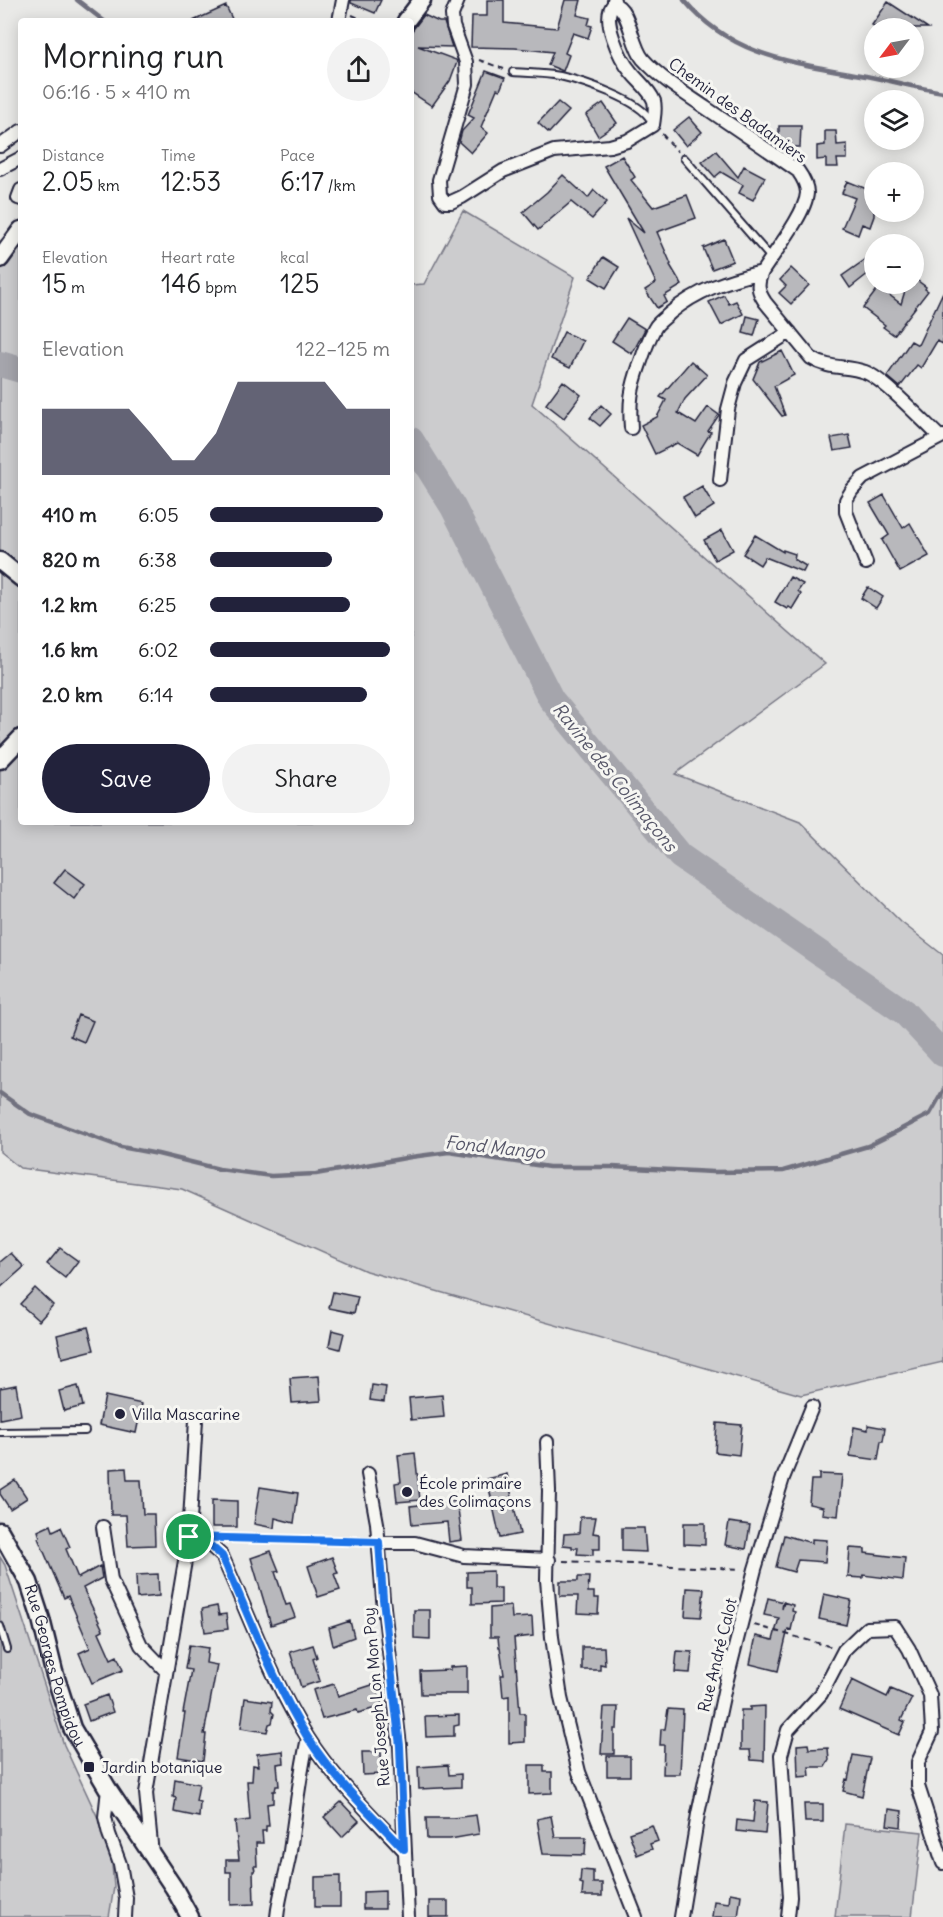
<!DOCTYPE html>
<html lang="en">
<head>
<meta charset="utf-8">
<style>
  body { margin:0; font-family:Delius,sans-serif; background:#f2f2f2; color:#202124; height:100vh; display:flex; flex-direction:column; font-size:22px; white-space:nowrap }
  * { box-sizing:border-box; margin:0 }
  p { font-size:20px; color:#757577 }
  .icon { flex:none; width:33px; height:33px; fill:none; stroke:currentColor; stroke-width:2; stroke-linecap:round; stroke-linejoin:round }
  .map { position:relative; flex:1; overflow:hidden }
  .side { position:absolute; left:18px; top:18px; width:396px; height:807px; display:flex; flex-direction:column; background:#fff; border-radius:6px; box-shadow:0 3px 15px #0003 }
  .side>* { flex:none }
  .needle { width:39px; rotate:238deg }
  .controls { position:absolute; left:864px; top:18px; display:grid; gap:12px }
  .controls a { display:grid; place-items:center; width:60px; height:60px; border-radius:50%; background:#fff; box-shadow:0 3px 15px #0003; font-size:30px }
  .pin { position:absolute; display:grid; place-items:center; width:51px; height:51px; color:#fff; margin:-26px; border:3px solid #fff; border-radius:50%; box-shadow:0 2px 6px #0007 }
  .round { display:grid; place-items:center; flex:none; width:63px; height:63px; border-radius:32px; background:#f2f2f2 }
  .summary { display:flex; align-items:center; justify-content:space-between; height:102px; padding:0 24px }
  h1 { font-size:33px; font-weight:600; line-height:45px }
  .metrics { display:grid; grid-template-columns:repeat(3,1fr); gap:9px; height:102px; padding:6px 24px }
  .metrics div { display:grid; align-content:center }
  .metrics b { font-size:26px; font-weight:600 }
  .metrics small { font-size:16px; font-weight:400 }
  .metrics p { font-size:16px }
  .chart { height:168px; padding:12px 24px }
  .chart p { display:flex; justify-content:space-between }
  .chart svg { width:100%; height:108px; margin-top:6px; fill:#22223b; opacity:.7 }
  .button { display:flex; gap:12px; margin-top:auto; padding:12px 24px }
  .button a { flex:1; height:69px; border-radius:36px; background:#22223b; color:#fff; font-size:24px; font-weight:600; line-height:69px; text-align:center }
  .button a+a { background:#f2f2f2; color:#202124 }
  ul { padding:0 24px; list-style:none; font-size:20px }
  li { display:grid; grid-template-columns:96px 72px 1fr; align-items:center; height:45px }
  li i { height:15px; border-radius:8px; background:#22223b }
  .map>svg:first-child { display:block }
</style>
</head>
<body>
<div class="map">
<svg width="943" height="1917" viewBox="0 0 943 1917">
  <rect width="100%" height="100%" fill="#e9e9e7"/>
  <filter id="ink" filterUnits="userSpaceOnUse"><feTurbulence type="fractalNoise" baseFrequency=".0167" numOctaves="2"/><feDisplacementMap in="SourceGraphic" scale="12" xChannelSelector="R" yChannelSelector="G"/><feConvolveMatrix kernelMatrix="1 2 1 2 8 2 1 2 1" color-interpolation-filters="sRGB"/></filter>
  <g filter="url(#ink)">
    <path fill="#ccccce" stroke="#777784" stroke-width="1.5" d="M463 211 575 277 532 404 825 664 675 774 800 822 901 922 943 955V1362L801 1395 366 1271 182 1189 20 1168 0 1152V241L21 224V822H411V285L424 284Z
      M0 1557 5 1565 64 1745 110 1844 114 1887 109 1917H0Z
      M845 1824 922 1832 912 1917H835Z"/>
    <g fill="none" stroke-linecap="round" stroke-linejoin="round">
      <path stroke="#71717f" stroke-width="4.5" d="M77 0 104 21
        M684 0C732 58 797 63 866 76 892 81 917 88 943 92
        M0 1093 30 1114 121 1147 158 1154 219 1169 271 1176 316 1174 411 1157 449 1152 549 1167H612L713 1172 783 1171 868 1146 884 1138 930 1114 943 1091"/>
      <path stroke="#a5a5ac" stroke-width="26" d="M0 364 21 370
        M411 440 453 507 551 699 680 856 904 1012 943 1054"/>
    </g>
    <path fill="#b8b8bc" stroke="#22223b" stroke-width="1.5" d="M351 0H381L375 13 351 3Z
      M487 0H504V23L557 28 565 0H581L577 15 590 18 588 25 592 26 588 38 573 33 565 53 569 55 563 71 548 65 553 52 515 48 471 47 472 16H487Z
      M888 2 928 28H879L872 25Z
      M226 6 233 21H193Z
      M424 15 439 22H444L452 47 418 46 456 60 457 62 450 81 432 106 411 92V32Z
      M486 71 505 78 500 90 497 89 481 127 488 133 471 153 459 142 462 131 474 118 468 115Z
      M558 102 569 111 549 133 538 123Z
      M603 103 617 123 598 136 586 115Z
      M689 117 702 132 686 146 673 130Z
      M779 126H801L800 147H779Z
      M825 131H836L837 145 847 144V159H837L838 167H826V159L817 160V146L825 145Z
      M716 151 738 177 744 166 765 177 753 200 739 193 743 185 721 172 715 177 702 162Z
      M622 156 635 177 631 180 653 207 687 195 696 218 657 232 671 264 670 265 682 285 664 296 667 302 657 308 645 290 656 283 626 218 644 233 604 166Z
      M563 175 588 198 594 190 607 202 592 219 571 202 538 230 523 212 547 192Z
      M847 181 874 192V216L870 227 862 224 858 235 842 228 855 198 842 193Z
      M724 239 733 261 712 269 703 248Z
      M603 257 619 267 606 288 590 278Z
      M869 257 874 265V269L850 288 842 276Z
      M791 268 809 285 791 304 779 293 786 286 780 280Z
      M914 278 926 287 925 289 928 291 894 335 883 327 885 325 863 308 879 287 901 304 907 284H914Z
      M943 292V344L937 341 921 368 917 365 900 387 887 376 911 341 918 345Z
      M724 295 729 304 736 301 743 314 721 325 709 302Z
      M747 316 759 319 754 336 743 333Z
      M627 318 645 329 632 354 612 341Z
      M564 332 583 341 570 368 551 359Z
      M782 351 794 375 774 386 785 415 782 416 753 379 760 362Z
      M691 361 707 375 685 399 678 413 696 424 708 407 719 415 708 431 711 432 697 455 677 443 655 454 641 425 657 417 666 400 660 397Z
      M563 381 581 395 564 418 546 404Z
      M601 405 611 414 600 426 590 418Z
      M849 435 852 448 834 451 831 438Z
      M702 486 714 506 695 518 683 497Z
      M884 495 903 528 910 523 929 556 900 572 882 540 889 535 870 503Z
      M722 530 733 550 715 560 704 540Z
      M755 535 783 552V550L795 554 794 559 806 566 803 572 765 557 760 565 743 554Z
      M790 577 803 584 798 591 801 594 792 609 789 607 787 609 775 602Z
      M868 587 883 597 876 608 861 598Z
      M65 869 85 884 74 899 54 883Z
      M78 1015 93 1021 84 1042 70 1036Z
      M60 1248 78 1261 65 1278 47 1264Z
      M11 1253 24 1267 0 1288V1262Z
      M35 1288 53 1305 39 1321 20 1304Z
      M333 1292 358 1297 354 1313 329 1308Z
      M88 1327 94 1350 62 1358 57 1335Z
      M332 1330 344 1333 340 1349 329 1346Z
      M319 1376 321 1401 292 1403 290 1378Z
      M16 1385 21 1415 0 1419V1388Z
      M372 1385 386 1387 384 1402 370 1400Z
      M78 1386 83 1406 64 1411 59 1391Z
      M442 1395 444 1417 411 1420 409 1398Z
      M105 1396 142 1404 136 1433 99 1425Z
      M717 1423 742 1425 739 1455 715 1452Z
      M868 1425 885 1428 883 1441H881L878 1460 850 1456 854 1427 868 1430Z
      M415 1453 420 1500 397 1502 395 1483 401 1482 398 1455Z
      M126 1468 127 1480H141L143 1514H154L155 1545 128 1546 126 1515H111L110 1469Z
      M507 1474 520 1534 500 1538 487 1479Z
      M819 1474 842 1475 838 1516 822 1514 823 1507 809 1504 811 1480H819Z
      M15 1480 27 1498 10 1509 0 1494V1490Z
      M260 1487 298 1493 294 1523 275 1518 274 1528 254 1524Z
      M212 1500 237 1501V1527H212Z
      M457 1501 462 1540 449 1542 447 1522 412 1525 410 1506Z
      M580 1517H596L593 1533 600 1534V1549H593V1555L577 1554 578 1548H572V1546L563 1545 564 1534 579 1533Z
      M729 1522 750 1525 746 1549 725 1545Z
      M684 1523H705V1545L684 1544Z
      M51 1525 53 1531 61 1527 70 1547 66 1549 78 1578 100 1566 102 1578 83 1588 103 1630 99 1632 111 1659 117 1656 123 1670 92 1683 79 1653 90 1648 68 1596 64 1598 38 1538 40 1537 38 1531Z
      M622 1528H644L646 1552 622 1551Z
      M784 1535 812 1543V1539L827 1540 825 1562 798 1560 794 1572 776 1567Z
      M850 1548 865 1549V1553L905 1558 903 1580 863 1575V1578L848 1577Z
      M271 1551 279 1571 275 1572 286 1605 290 1604 295 1617 271 1625 251 1558Z
      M332 1557 338 1573 334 1574 340 1590 318 1597 308 1566Z
      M493 1571V1588H501V1603L472 1604V1587H467V1572Z
      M158 1574 159 1596 137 1598 136 1575Z
      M578 1577H589L588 1592H594V1598H599L598 1614 577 1613 578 1596H560V1581H578Z
      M687 1588 704 1589 701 1617 685 1616Z
      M824 1594 851 1600 846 1625 819 1619Z
      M768 1598 784 1602 782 1609 783 1602 793 1605 792 1611 795 1612 791 1630 788 1629 778 1671 750 1664 756 1636 773 1640 779 1618 764 1615Z
      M217 1606 219 1615 226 1614 228 1629 205 1632 202 1609Z
      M511 1606 512 1618 532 1617 533 1636 514 1638 520 1713H525V1742L509 1743V1696L503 1697 501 1675H504L500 1647H499L498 1637H490V1608Z
      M414 1610H430V1639L414 1638Z
      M350 1621 354 1637 333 1645 329 1628Z
      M189 1645 208 1648 206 1663 217 1665 204 1734H206L203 1761 178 1757 185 1713H183L191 1670 185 1669Z
      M313 1645 317 1657 313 1659 320 1681 301 1687 290 1652Z
      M582 1647H604L605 1665 600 1664V1670H582Z
      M677 1651 692 1652 690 1673 675 1672Z
      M467 1666V1694H421L420 1671 450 1670V1667Z
      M852 1680 887 1697 891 1689 912 1698 901 1720 905 1722 899 1735 839 1709Z
      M334 1684 338 1696 375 1684 383 1706 358 1713 357 1710 322 1719 313 1690Z
      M107 1695 113 1712 89 1721 83 1704Z
      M245 1698 272 1702 271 1711 274 1714 272 1723 269 1724 267 1732 241 1728Z
      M765 1706 764 1761 751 1760 750 1750H741V1710H750V1707Z
      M604 1707H618L617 1729H614V1754H601Z
      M668 1709 683 1710 680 1774H663L664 1745H660L661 1729H665Z
      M459 1715V1725L454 1726V1736L426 1737 425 1716Z
      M808 1744 809 1749 828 1748 829 1760 825 1767H809L810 1776 798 1777 797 1745Z
      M283 1751 284 1763 277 1764 279 1786H276L275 1791H273V1803L267 1804 269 1826H266V1831H262L263 1843H256L257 1866H254L255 1871H253L254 1904 231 1905V1872H226V1860H239L235 1822 250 1820 247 1781H252L253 1765 258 1766 257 1754Z
      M362 1752H381L382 1774 363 1775Z
      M853 1755 870 1758 862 1796 843 1791 846 1779 848 1780Z
      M607 1756H630V1776H607Z
      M448 1765 449 1775 461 1774V1787L419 1789 418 1767Z
      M529 1765H544V1772H552V1793L529 1794Z
      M175 1779 199 1784 196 1801 200 1802 199 1817 174 1812 176 1798 173 1797Z
      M755 1801 768 1802 765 1834 736 1831 737 1820 753 1822Z
      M341 1802 359 1821 342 1837 324 1817Z
      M804 1804H823V1822H805Z
      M889 1809 902 1811 901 1827 887 1825Z
      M476 1815 479 1834 450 1839H427L426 1818H453Z
      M551 1816 555 1837H586L585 1855 543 1854 537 1819Z
      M652 1825 658 1841 650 1844 652 1849 637 1855 629 1833Z
      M581 1870 593 1871V1883H602V1896H582L583 1884 580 1883Z
      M340 1876V1907H315V1877Z
      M385 1891V1909H363V1892Z
      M730 1893 741 1895 738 1917H712L714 1901 729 1903Z
      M429 1901H448V1917H429Z"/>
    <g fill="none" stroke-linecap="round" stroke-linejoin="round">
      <defs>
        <path id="lane" d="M513 72C528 73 545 73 560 76 582 81 641 100 651 121
          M684 158 771 258
          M0 1432 85 1431
          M0 1626 7 1649"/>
        <path id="street" d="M458 0 452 15 453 26 466 62 467 84 439 180 440 195 445 202H451L462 197 503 171 554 151 610 146 627 141 653 125C654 117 656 109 654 101 650 90 638 81 631 72 620 59 600 17 614 4V0
          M614 4C630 9 631 45 643 59 661 79 684 93 706 108 737 129 768 150 798 171 803 178 807 185 807 193 806 213 774 253 762 272 757 284 757 290 765 302L811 358C830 370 846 365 865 372 884 379 922 420 939 436
          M339 21 343 0
          M0 146 21 131
          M0 169 21 158
          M21 190 18 198 21 199
          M631 428C629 402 631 389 640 364 644 352 649 337 656 326 660 321 666 317 670 313 697 290 728 280 762 272
          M720 480 728 409 735 383 746 360 790 332
          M866 563 846 512V500L852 490 863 478 943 436
          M547 1442 549 1491 547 1580 552 1637 561 1698 579 1772 636 1917
          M368 1474 377 1523 383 1599 400 1746 408 1917
          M103 1527 111 1580 141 1645 166 1671
          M189 1537 211 1546 222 1556C250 1617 272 1681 308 1738 334 1779 370 1813 403 1849
          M379 1543H415L464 1556 549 1560
          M108 1789 105 1817 109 1834 120 1864 126 1898 125 1917
          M152 1854 146 1793 189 1537 196 1420
          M277 1917C279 1897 285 1878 289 1858 295 1817 299 1778 308 1738
          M681 1917 698 1814 725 1687 755 1569 783 1478 812 1407
          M788 1917 790 1897 781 1755 788 1730 821 1694 844 1650 867 1628 895 1627 909 1649 930 1695 932 1732 918 1762V1786L943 1863"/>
        <g id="secondary">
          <path d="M406 21 422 0"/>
          <path d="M0 259 21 230"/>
          <path d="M0 561 21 578"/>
          <path d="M0 760 21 738"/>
          <path id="s1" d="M0 1531 29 1582 41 1619 54 1672 72 1728 108 1789 174 1888 190 1917"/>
        </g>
      </defs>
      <use href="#lane" stroke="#22223b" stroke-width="10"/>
      <use href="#street" stroke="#22223b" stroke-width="16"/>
      <use href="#secondary" stroke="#22223b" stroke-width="21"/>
      <path stroke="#22223b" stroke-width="2" stroke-dasharray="6 4.5" stroke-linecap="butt" d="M352 15 366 21
        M479 60 504 69
        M662 134 678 152
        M223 1538 364 1542
        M563 1561 740 1569
        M754 1625 832 1647"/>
      <use href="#lane" stroke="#f6f6f2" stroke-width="6"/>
      <use href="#street" stroke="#f6f6f2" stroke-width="12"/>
      <use href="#secondary" stroke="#f6f6f2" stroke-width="16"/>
    </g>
  </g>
  <g fill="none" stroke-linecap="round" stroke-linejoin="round" filter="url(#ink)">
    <defs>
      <path id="route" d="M189 1537 379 1542 383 1599 400 1746 404 1849C370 1813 334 1779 308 1738 272 1680 250 1617 222 1556L211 1546Z"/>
    </defs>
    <use href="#route" stroke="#fff" stroke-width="12"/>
    <use href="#route" stroke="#1a73e8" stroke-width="8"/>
  </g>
  <g fill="#22223b" stroke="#f6f6f2" stroke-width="2">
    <circle cx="120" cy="1414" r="6"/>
    <circle cx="407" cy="1492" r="6"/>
    <rect x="83" y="1761" width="12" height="12" rx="3"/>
  </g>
  <g text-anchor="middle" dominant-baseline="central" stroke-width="6" stroke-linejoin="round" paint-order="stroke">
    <g font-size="16" fill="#22223b" stroke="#f6f6f2">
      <text transform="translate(738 110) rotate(36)">Chemin des Badamiers</text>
      <text transform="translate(717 1655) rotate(-76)">Rue André Calot</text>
      <text stroke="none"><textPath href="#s1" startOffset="146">Rue Georges Pompidou</textPath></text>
      <text transform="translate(376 1697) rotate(-95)">Rue Joseph Lon Mon Poy</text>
    </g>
    <g font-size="16" fill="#22223b" stroke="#f6f6f2" text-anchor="start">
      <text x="132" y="1414">Villa Mascarine</text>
      <text x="419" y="1483">École primaire<tspan x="419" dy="18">des Colimaçons</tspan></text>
      <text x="101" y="1767">Jardin botanique</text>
    </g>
    <g font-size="18" font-style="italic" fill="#565668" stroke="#f6f6f2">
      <text transform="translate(615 777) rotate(51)">Ravine des Colimaçons</text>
      <text transform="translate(495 1147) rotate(6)">Fond Mango</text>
    </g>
  </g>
</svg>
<div class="controls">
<a><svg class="needle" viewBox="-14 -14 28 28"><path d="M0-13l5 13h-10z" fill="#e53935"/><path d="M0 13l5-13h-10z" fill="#757577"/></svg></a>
<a><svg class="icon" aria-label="layers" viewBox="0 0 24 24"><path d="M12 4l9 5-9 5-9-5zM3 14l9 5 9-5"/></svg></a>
<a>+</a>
<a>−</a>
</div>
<div class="pin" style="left:189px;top:1537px;background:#1e9e55"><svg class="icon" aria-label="arrive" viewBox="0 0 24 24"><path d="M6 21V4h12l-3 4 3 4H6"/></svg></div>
<section class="side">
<div class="summary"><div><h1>Morning run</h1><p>06:16 · 5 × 410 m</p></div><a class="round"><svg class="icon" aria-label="share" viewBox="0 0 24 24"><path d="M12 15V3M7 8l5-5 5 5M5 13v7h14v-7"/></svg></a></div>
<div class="metrics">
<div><p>Distance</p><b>2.05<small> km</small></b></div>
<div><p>Time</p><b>12:53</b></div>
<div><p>Pace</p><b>6:17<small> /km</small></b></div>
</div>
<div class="metrics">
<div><p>Elevation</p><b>15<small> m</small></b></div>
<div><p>Heart rate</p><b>146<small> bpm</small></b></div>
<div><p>kcal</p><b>125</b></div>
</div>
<div class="chart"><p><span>Elevation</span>122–125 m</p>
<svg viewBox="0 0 160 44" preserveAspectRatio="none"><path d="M0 44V17L10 17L20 17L30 17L40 17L50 27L60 38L70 38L80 27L90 6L100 6L110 6L120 6L130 6L140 17L150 17L160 17V44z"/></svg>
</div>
<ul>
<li><b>410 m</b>6:05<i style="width:96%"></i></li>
<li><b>820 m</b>6:38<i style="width:68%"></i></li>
<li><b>1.2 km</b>6:25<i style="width:78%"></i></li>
<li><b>1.6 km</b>6:02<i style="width:100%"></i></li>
<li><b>2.0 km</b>6:14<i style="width:87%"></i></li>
</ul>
<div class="button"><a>Save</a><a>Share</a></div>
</section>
</div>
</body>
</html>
